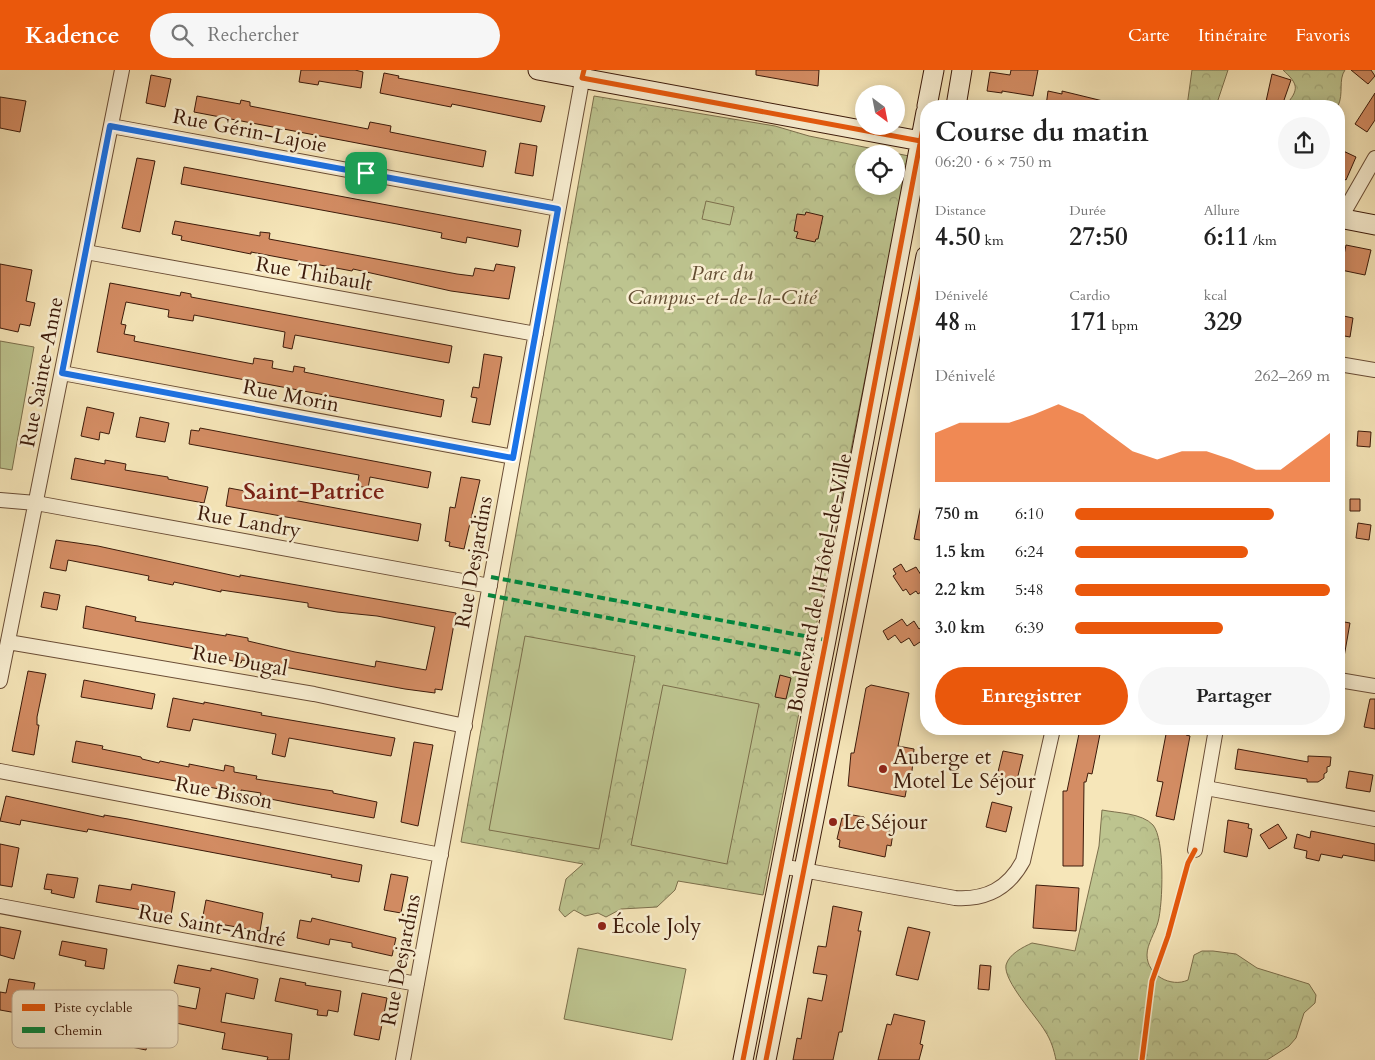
<!DOCTYPE html>
<html lang="fr">
<head>
<meta charset="utf-8">
<style>
  body { margin:0; font-family:Cardo,serif; background:#f6f6f6; color:#222; height:100vh; display:flex; flex-direction:column; font-size:19px; white-space:nowrap }
  * { box-sizing:border-box; margin:0 }
  p { font-size:16px; color:#767676 }
  .icon { flex:none; width:28px; height:28px; fill:none; stroke:currentColor; stroke-width:2; stroke-linecap:round; stroke-linejoin:round }
  .map { position:relative; flex:1; overflow:hidden }
  .details { position:absolute; left:920px; top:30px; width:425px; height:635px; display:flex; flex-direction:column; background:#fff; border-radius:20px; box-shadow:0 2px 12px #0003 }
  .details>* { flex:none }
  .needle { width:32px; rotate:148deg }
  .controls { position:absolute; left:855px; top:15px; display:grid; gap:10px }
  .controls a { display:grid; place-items:center; width:50px; height:50px; border-radius:50%; background:#fff; box-shadow:0 2px 12px #0003; font-size:25px }
  .pin { position:absolute; display:grid; place-items:center; width:42px; height:42px; color:#fff; margin:-21px; border-radius:10px; box-shadow:0 2px 8px #0006 }
  .round { display:grid; place-items:center; flex:none; width:52px; height:52px; border-radius:26px; background:#f6f6f6 }
  .head { display:flex; align-items:center; justify-content:space-between; height:85px; padding:0 15px }
  h1 { font-size:28px; font-weight:700; line-height:38px }
  .metrics { display:grid; grid-template-columns:repeat(3,1fr); gap:8px; height:85px; padding:5px 15px }
  .metrics div { display:grid; align-content:center }
  .metrics b { font-size:25px; font-weight:700 }
  .metrics small { font-size:14px; font-weight:400 }
  .metrics p { font-size:14px }
  .chart { height:140px; padding:10px 15px }
  .chart p { display:flex; justify-content:space-between }
  .chart svg { width:100%; height:90px; margin-top:5px; fill:#ea580c; opacity:.7 }
  .cta { display:flex; gap:10px; margin-top:auto; padding:10px 15px }
  .cta a { flex:1; height:58px; border-radius:30px; background:#ea580c; color:#fff; font-size:20px; font-weight:700; line-height:58px; text-align:center }
  .cta a+a { background:#f6f6f6; color:#222 }
  ul { padding:0 15px; list-style:none; font-size:16px }
  li { display:grid; grid-template-columns:80px 60px 1fr; align-items:center; height:38px }
  li i { height:12px; border-radius:6px; background:#ea580c }
  header { display:flex; align-items:center; gap:30px; box-sizing:border-box; height:70px; padding:0 25px; background:#ea580c; color:#fff }
  header strong { font-size:24px }
  nav { display:flex; gap:28px; margin-inline-start:auto; font-size:18px }
  .search { width:350px; height:45px; background:#f6f6f6; display:flex; align-items:center; gap:12px; box-sizing:border-box; padding:0 18px; border-radius:28px; color:#767676; font-size:19px }
  .map>svg:first-child { display:block }
</style>
</head>
<body>
<header>
<strong>Kadence</strong>
<div class="search"><svg class="icon" aria-label="search" viewBox="0 0 24 24"><circle cx="10" cy="10" r="6"/><path d="M15 15l6 6"/></svg>Rechercher</div>
<nav><a>Carte</a><a>Itinéraire</a><a>Favoris</a></nav>
</header>
<div class="map">
<svg width="1375" height="990" viewBox="0 0 1375 990">
  <defs>
    <pattern id="forest-crowns" width="20" height="18" patternUnits="userSpaceOnUse" patternTransform="scale(1.25)"><rect width="20" height="18" fill="#bdc48f"/><path d="M2 6a3 3 0 1 1 6 0M12 15a3 3 0 1 1 6 0" fill="none" stroke="#a3a87a"/></pattern>
  </defs>
  <rect width="100%" height="100%" fill="#f6e6b9"/>
  <filter id="stains"><feTurbulence type="fractalNoise" baseFrequency=".004" numOctaves="4"/><feColorMatrix values="0 0 0 0 .2 0 0 0 0 .09 0 0 0 0 .02 0 0 0 .5 -.17"/></filter>
  <radialGradient id="worn" r=".72"><stop offset=".6" stop-color="#630" stop-opacity="0"/><stop offset="1" stop-color="#630" stop-opacity=".3"/></radialGradient>
  <path fill="url(#forest-crowns)" stroke="#7c6f4c" fill-rule="evenodd" d="M1192 0H1228L1216 36H1187Z
    M1283 0H1345C1338 10 1344 23 1338 36H1285C1300 19 1298 14 1283 0Z
    M594 26 775 56 809 66 909 86 763 825 678 811 675 820 657 837 621 839 606 847 598 843 585 846 574 840 565 847 559 840 566 809 583 794 461 772ZM864 84H896V116H864Z
    M1102 740C1117 743 1142 743 1153 755 1165 769 1163 834 1158 852 1155 863 1147 874 1147 885 1147 905 1171 918 1188 910L1194 885 1202 881H1213L1236 884 1257 898 1309 914 1316 925 1315 933 1304 943 1296 968 1289 976 1267 990H1056C1054 980 1051 970 1045 961 1037 947 1003 911 1006 895 1009 884 1023 877 1032 873L1075 881 1099 776Z"/>
  <path fill="#bdc48f" stroke="#7c6f4c" d="M706 131 734 137 730 155 702 149Z
    M0 271 34 277 12 400 0 398Z
    M525 566 635 586 599 779 489 760Z
    M663 615 759 634 727 794 631 775Z
    M578 878 686 899 672 970 564 949Z"/>
  <path fill="#d48d64" stroke="#3c1a0a" d="M301 0H355L363 2 361 18 319 11 318 15 299 12Z
    M756 0H819L818 16 756 5Z
    M1011 0H1038L1033 26 1002 21V23L987 21 990 2 1010 5Z
    M1351 0H1371L1375 6 1368 14Z
    M384 3 399 6 398 8 545 36 541 52 452 34 451 37 380 23Z
    M1272 4 1291 10 1283 33 1280 32 1278 36H1265Z
    M151 5 171 9 165 37 146 33Z
    M1048 21 1062 24V21L1103 31V36H1046Z
    M1375 23V50L1367 62 1355 54Z
    M197 26 240 34 241 30 250 32V36L368 59 370 52 391 56 390 62 486 81 483 97 194 42Z
    M0 27 26 31 20 62 0 58Z
    M520 73 537 76 533 106 515 103Z
    M1339 79 1356 87 1346 110 1339 106Z
    M137 88 155 91 140 162 122 158Z
    M184 97 521 160 518 177 467 167 466 173 441 168 442 163 397 154 181 114Z
    M806 142 823 146 818 169H816L815 172 796 168 798 162 794 161 797 144 805 145Z
    M175 151 260 166V162L270 163 269 169 457 204 473 206 475 198 494 201 496 194 515 197 509 229 451 221 353 199 352 201 251 182V184L181 170 182 166 172 164Z
    M1346 175 1371 180 1365 205 1341 200Z
    M0 194 32 200 26 231 35 233 30 256 20 254 18 262 0 258Z
    M110 213 180 226 181 222 191 224V227L452 276 449 293 295 265 292 279 283 277 285 262 194 245 193 251 168 247 169 240 126 232 121 254 126 255 124 264 135 266 134 271 253 294 254 288 273 291 272 298 293 302 294 296 305 298 304 302 444 330 441 347 97 282Z
    M1339 245 1353 248 1350 267 1339 265Z
    M484 284 502 287 490 355 472 352 477 328 471 327 473 317 479 318Z
    M87 337 114 343 109 364 100 362 99 370 81 366Z
    M140 347 169 353 165 372 136 367Z
    M200 358 431 402 428 418 370 407 368 418 357 416 359 405 189 374 191 360 199 361Z
    M1358 361 1371 362 1370 377 1357 376Z
    M75 388 105 394V390L126 394 125 400 168 407V409L208 417 204 433 71 409Z
    M461 407 480 410 464 479 449 476 450 472 445 471 450 437 455 438Z
    M229 418 421 454 418 471 226 436Z
    M1350 429H1360V441H1350Z
    M922 430H926V471L914 469Z
    M1358 453 1371 455 1369 470 1356 468Z
    M56 470 98 476 240 507V505L456 543 442 620 435 619V623L405 619 279 596 242 590 241 593 229 590V587L195 579 83 558 86 536 136 547 135 551 226 566V564L248 568V571L295 582 375 597 376 591 426 600 435 557 377 546 337 542 308 537V533L221 520V522L174 512 173 515 148 510 149 506 68 490 66 501 50 498Z
    M901 494 906 502 916 497 921 505 926 502V519L918 524 916 521 910 525 906 519 903 521 893 506 896 504 893 499Z
    M44 522 60 525 57 540 41 537Z
    M902 549 907 556 914 551 919 559 926 554V568L914 576 909 568 901 573 895 565 888 570 883 561Z
    M1339 551 1350 553 1344 587 1339 586Z
    M28 601 46 604 37 647V655H39L34 685 12 681Z
    M780 605 791 608 786 629 775 627Z
    M84 610 155 624 152 639 81 627Z
    M871 615 909 623 898 676 914 679 911 712 908 711 905 727 848 716 851 683H854L866 618Z
    M173 628 204 634V632L262 643 261 645 395 668 391 686 289 668 285 687 272 684 276 664 193 649 190 661 167 657Z
    M1370 629H1375V659L1364 657Z
    M1080 659H1098L1097 663 1100 664 1092 704 1088 703 1086 712H1084L1083 796H1063V721H1067Z
    M1167 659H1188L1186 665 1190 666 1174 750 1156 746 1163 712 1157 711Z
    M76 671 103 676 102 679 141 687 142 689 159 693 160 691 189 697V694L224 701 225 695 234 697V702L257 706 256 709 333 721V723L377 732 374 748 296 734 260 727 261 723 241 720V723L72 692Z
    M414 672 433 675 418 756 401 752Z
    M1238 679 1308 692V686L1331 687 1330 696 1327 697V702L1324 704V708L1318 712H1307V709L1235 699Z
    M1003 681 1023 685 1017 710 997 706Z
    M1349 701 1373 705 1370 722 1346 718Z
    M6 726 104 747V745L128 749 362 795 359 812 331 807 332 805 88 759 87 762 21 750 20 755 0 751Z
    M992 732 1012 737 1006 762 986 757Z
    M847 744 864 747 863 754 889 759V762L893 763 891 776 887 775 885 787 839 777 840 770 837 769 842 748 846 749Z
    M1228 750 1249 754 1248 758 1252 759 1247 787 1224 782Z
    M1278 754 1287 768 1269 779 1260 765Z
    M1311 761 1375 774V791L1343 785 1342 788 1321 784 1319 791 1306 788 1307 781 1294 778 1297 764 1310 768Z
    M0 774 19 778 12 817 0 815Z
    M47 804 78 808 74 828 51 823 52 820 44 819Z
    M391 804 408 807 401 843 384 840Z
    M132 814 175 822 171 845 96 832 99 815 131 820Z
    M1036 815 1079 818 1076 861 1033 858Z
    M206 830 263 843 260 861 202 851Z
    M833 836 862 842 858 861H861L842 962H839L833 990H793L797 968 801 969 808 928 822 931 827 905 813 903 818 876 826 877Z
    M312 848 396 868 392 886 352 877V873L330 869 329 875 297 868 300 850 311 852Z
    M0 857 21 861 14 889 0 885Z
    M908 857 930 862 918 910 896 905Z
    M62 871 107 879 104 899 85 896 86 891 59 885Z
    M178 895 211 901V898L258 909 254 929 226 923 221 952 292 964 289 990H267L268 987 222 979 225 963 166 951 170 934 196 939 200 918 174 913Z
    M980 895 991 896 989 920 978 919Z
    M280 908 306 913 305 915 341 921 338 942 328 940 327 946 317 945 318 940 275 931Z
    M9 909 35 913 28 945 0 940V922L6 923Z
    M362 923 387 928 379 970 354 965Z
    M78 924 154 940 146 980 107 972 110 954 74 948Z
    M894 944 925 951 920 974 923 975 919 990H878L887 954 891 955Z"/>
  <g fill="none" stroke-linecap="round" stroke-linejoin="round">
    <defs>
      <path id="street" d="M111 56 558 139
        M1340 149 1375 88
        M86 182 536 264
        M1339 294 1375 300
        M62 303 513 387
        M0 430 36 433 490 516
        M8 572 314 624 465 656
        M1339 610 1375 616
        M0 611 122 0
        M0 701 441 785
        M1206 718 1375 749
        M1195 780 1216 659
        M781 796 955 828C986 830 1008 819 1023 791L1053 659
        M0 836 417 914
        M403 990 584 0"/>
      <path id="secondary" d="M538 0 926 72
        M927 36 934 0
        M956 36 962 0
        M1339 148 1375 155
        M743 990 826 570 926 42
        M766 990 926 186"/>
    </defs>
    <use href="#street" stroke="#6a4d36" stroke-width="16"/>
    <use href="#secondary" stroke="#3c1a0a" stroke-width="21"/>
    <use href="#street" stroke="#f9efd2" stroke-width="14"/>
    <use href="#secondary" stroke="#f9efd2" stroke-width="19"/>
    <path stroke="#00873e" stroke-width="4" stroke-dasharray="8 4" stroke-linecap="butt" d="M491 507 826 570
      M488 525 814 587"/>
    <defs>
      <path id="cycleway" d="M584 0 582 8 926 72
        M743 990 826 570 926 42
        M766 990 926 186
        M1142 990 1152 911 1168 866 1188 793 1195 780"/>
    </defs>
    <use href="#cycleway" stroke="#f9efd2" stroke-width="8"/>
    <use href="#cycleway" stroke="#e8590c" stroke-width="5"/>
  </g>
  <g fill="none" stroke-linecap="round" stroke-linejoin="round">
    <defs>
      <path id="route" d="M110 56 558 139 513 388 62 303Z"/>
    </defs>
    <use href="#route" stroke="#fff" stroke-width="10"/>
    <use href="#route" stroke="#1a73e8" stroke-width="6"/>
  </g>
  <g fill="#8f2418" stroke="#f9efd2" stroke-width="2">
    <circle cx="883" cy="699" r="5"/>
    <circle cx="833" cy="752" r="5"/>
    <circle cx="602" cy="856" r="5"/>
  </g>
  <g text-anchor="middle" dominant-baseline="central" stroke-width="5" stroke-linejoin="round" paint-order="stroke">
    <g font-size="21" fill="#3c1a0a" stroke="#f9efd2">
      <text transform="translate(250 61) rotate(11)">Rue Gérin-Lajoie</text>
      <text transform="translate(314 204) rotate(10)">Rue Thibault</text>
      <text transform="translate(42 302) rotate(-79)">Rue Sainte-Anne</text>
      <text transform="translate(291 326) rotate(11)">Rue Morin</text>
      <text transform="translate(249 452) rotate(10)">Rue Landry</text>
      <text transform="translate(474 492) rotate(-80)">Rue Desjardins</text>
      <text transform="translate(820 513) rotate(-79)">Boulevard de l'Hôtel-de-Ville</text>
      <text transform="translate(240 591) rotate(10)">Rue Dugal</text>
      <text transform="translate(224 723) rotate(11)">Rue Bisson</text>
      <text transform="translate(212 856) rotate(11)">Rue Saint-André</text>
      <text transform="translate(401 890) rotate(-79)">Rue Desjardins</text>
    </g>
    <g font-size="21" font-style="italic" fill="#634d32" stroke="#f9efd2">
      <text x="722" y="203">Parc du<tspan x="722" dy="24">Campus-et-de-la-Cité</tspan></text>
    </g>
    <g font-size="21" fill="#3c1a0a" stroke="#f9efd2" text-anchor="start">
      <text x="893" y="687">Auberge et<tspan x="893" dy="24">Motel Le Séjour</tspan></text>
      <text x="843" y="752">Le Séjour</text>
      <text x="612" y="856">École Joly</text>
    </g>
    <g font-size="24" font-weight="bold" fill="#7a1f14" stroke="#f9efd2">
      <text x="314" y="421">Saint-Patrice</text>
    </g>
  </g>
  <rect x="12" y="920" width="166" height="58" rx="8" fill="#f9efd2" stroke="#c0af96" stroke-width="1"/>
  <rect x="22" y="934" width="23" height="7" fill="#e8590c"/>
  <rect x="22" y="957" width="23" height="6" fill="#00873e"/>
  <g font-size="14" fill="#3c1a0a">
    <text x="54" y="942">Piste cyclable</text>
    <text x="54" y="965">Chemin</text>
  </g>
  <rect width="100%" height="100%" filter="url(#stains)"/>
  <rect width="100%" height="100%" fill="url(#worn)"/>
</svg>
<div class="controls">
<a><svg class="needle" viewBox="-14 -14 28 28"><path d="M0-13l5 13h-10z" fill="#e53935"/><path d="M0 13l5-13h-10z" fill="#767676"/></svg></a>
<a><svg class="icon" aria-label="locate" viewBox="0 0 24 24"><circle cx="12" cy="12" r="6"/><path d="M12 2v4M12 18v4M2 12h4M18 12h4"/></svg></a>
</div>
<div class="pin" style="left:366px;top:103px;background:#1e9e55"><svg class="icon" aria-label="arrive" viewBox="0 0 24 24"><path d="M6 21V4h12l-3 4 3 4H6"/></svg></div>
<section class="details">
<div class="head"><div><h1>Course du matin</h1><p>06:20 · 6 × 750 m</p></div><a class="round"><svg class="icon" aria-label="share" viewBox="0 0 24 24"><path d="M12 15V3M7 8l5-5 5 5M5 13v7h14v-7"/></svg></a></div>
<div class="metrics">
<div><p>Distance</p><b>4.50<small> km</small></b></div>
<div><p>Durée</p><b>27:50</b></div>
<div><p>Allure</p><b>6:11<small> /km</small></b></div>
</div>
<div class="metrics">
<div><p>Dénivelé</p><b>48<small> m</small></b></div>
<div><p>Cardio</p><b>171<small> bpm</small></b></div>
<div><p>kcal</p><b>329</b></div>
</div>
<div class="chart"><p><span>Dénivelé</span>262–269 m</p>
<svg viewBox="0 0 160 44" preserveAspectRatio="none"><path d="M0 44V20L10 15L20 15L30 15L40 11L50 6L60 11L70 20L80 29L90 33L100 29L110 29L120 33L130 38L140 38L150 29L160 20V44z"/></svg>
</div>
<ul>
<li><b>750 m</b>6:10<i style="width:78%"></i></li>
<li><b>1.5 km</b>6:24<i style="width:68%"></i></li>
<li><b>2.2 km</b>5:48<i style="width:100%"></i></li>
<li><b>3.0 km</b>6:39<i style="width:58%"></i></li>
</ul>
<div class="cta"><a>Enregistrer</a><a>Partager</a></div>
</section>
</div>
</body>
</html>
